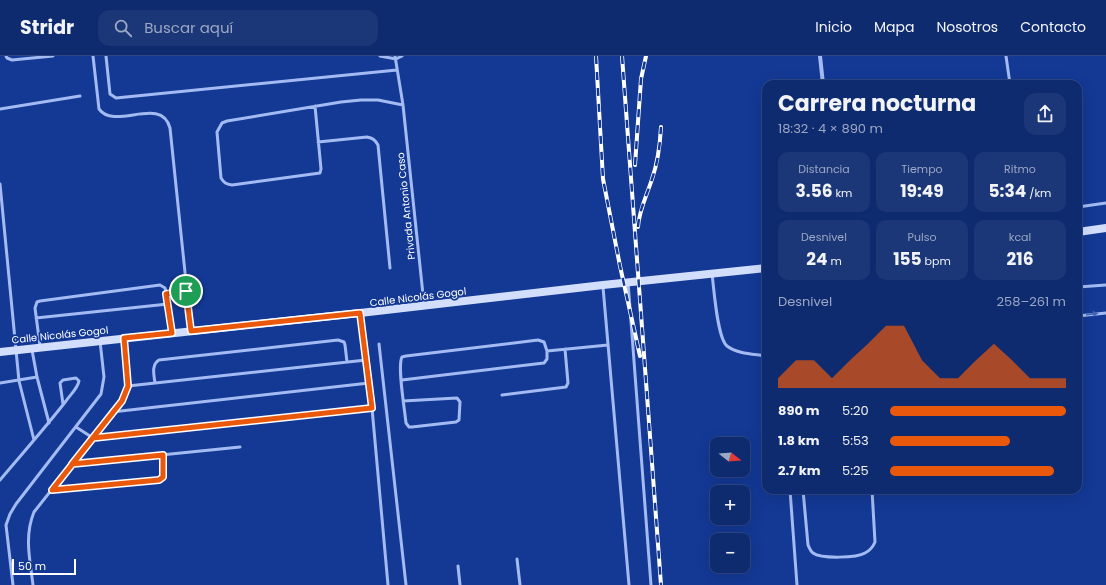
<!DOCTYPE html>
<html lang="es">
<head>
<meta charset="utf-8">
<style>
  body { margin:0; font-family:Poppins,sans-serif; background:#1c3778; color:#f1f3f6; height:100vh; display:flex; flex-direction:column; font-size:15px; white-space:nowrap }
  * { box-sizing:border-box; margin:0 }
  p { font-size:13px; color:#9ba7c3 }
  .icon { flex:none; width:22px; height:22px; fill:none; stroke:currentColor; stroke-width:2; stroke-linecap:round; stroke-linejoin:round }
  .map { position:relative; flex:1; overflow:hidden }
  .panel { position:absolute; left:762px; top:24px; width:320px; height:414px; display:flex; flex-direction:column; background:#0e2b70; border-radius:12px; box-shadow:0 4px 16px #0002,0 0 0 1px #2e4783 }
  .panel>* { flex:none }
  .needle { width:26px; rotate:107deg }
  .controls { position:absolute; left:710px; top:381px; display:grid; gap:8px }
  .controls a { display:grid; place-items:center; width:40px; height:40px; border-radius:8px; background:#0e2b70; box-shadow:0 4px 16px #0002,0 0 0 1px #2e4783; font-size:20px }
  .scale { position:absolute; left:12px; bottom:10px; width:64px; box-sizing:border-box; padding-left:4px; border:2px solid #fff; border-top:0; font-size:11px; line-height:14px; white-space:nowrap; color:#fff; -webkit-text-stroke:3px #133995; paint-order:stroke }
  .pin { position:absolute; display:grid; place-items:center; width:34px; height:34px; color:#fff; margin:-17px; border:2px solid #fff; border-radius:50%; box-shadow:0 1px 4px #0007 }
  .round { display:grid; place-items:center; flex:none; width:42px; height:42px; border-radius:12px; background:#1c3778 }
  .head { display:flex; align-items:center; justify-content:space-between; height:68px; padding:0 16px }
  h1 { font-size:22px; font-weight:700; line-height:30px }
  .figures { display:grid; grid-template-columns:repeat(3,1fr); gap:6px; height:68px; padding:4px 16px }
  .figures div { display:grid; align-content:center; border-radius:10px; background:#1c3778; text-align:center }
  .figures b { font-size:17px; font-weight:700 }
  .figures small { font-size:11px; font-weight:400 }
  .figures p { font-size:11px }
  .chart { height:112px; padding:8px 16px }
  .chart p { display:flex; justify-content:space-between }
  .chart svg { width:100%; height:72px; margin-top:4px; fill:#ea580c; opacity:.7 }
  ul { padding:0 16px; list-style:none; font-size:13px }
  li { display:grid; grid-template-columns:64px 48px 1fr; align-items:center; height:30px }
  li i { height:10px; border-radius:5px; background:#ea580c }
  header { display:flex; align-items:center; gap:24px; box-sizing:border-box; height:56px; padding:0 20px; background:#0e2b70; border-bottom:1px solid #2e4783 }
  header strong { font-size:19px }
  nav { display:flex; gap:22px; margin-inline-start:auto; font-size:14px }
  .search { width:280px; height:36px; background:#1c3778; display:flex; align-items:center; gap:10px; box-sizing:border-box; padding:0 14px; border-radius:12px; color:#9ba7c3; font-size:15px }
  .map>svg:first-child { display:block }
</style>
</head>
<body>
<header>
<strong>Stridr</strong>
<div class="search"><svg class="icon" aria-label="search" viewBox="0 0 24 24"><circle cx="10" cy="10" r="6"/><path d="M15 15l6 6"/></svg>Buscar aquí</div>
<nav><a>Inicio</a><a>Mapa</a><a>Nosotros</a><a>Contacto</a></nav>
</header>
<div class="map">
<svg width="1106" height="529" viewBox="0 0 1106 529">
  <rect width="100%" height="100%" fill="#133995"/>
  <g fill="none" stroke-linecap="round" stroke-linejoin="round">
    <path stroke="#a3bbf2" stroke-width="3" d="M6 0 7 2 12 4 53 0
      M93 0 99 53C115 75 161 39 170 72L191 274
      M106 0 110 38 116 42 397 14
      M380 0 396 3 402 0
      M395 0 403 49 424 248
      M1006 0 1010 28
      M315 50 321 113 320 117 232 129C226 128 224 127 221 122L217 76 222 67 227 65 341 46 361 44H378L403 49
      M0 53 80 40
      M318 86 367 81C373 82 375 84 378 89L390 212
      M0 128 19 325 34 384
      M1078 151 1106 147
      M712 218C714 232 717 282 727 290 737 298 754 298 766 300
      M628 226 651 529
      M603 231 629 529
      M1078 231 1106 229
      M168 248 172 276
      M360 257 372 352 388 529
      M1078 260 1106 257
      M36 262 168 248 167 238
      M379 288 406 529
      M40 290 35 252 37 246 40 245 160 229 165 232 167 238 186 235
      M32 294 37 321 49 367
      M402 324 544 307 547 303V295
      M0 327 37 321
      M155 327C154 319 151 309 159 304L338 284 344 286 345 289 347 306
      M128 330 366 304
      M502 339 566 331 568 327 565 293
      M403 345 457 342 460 346 459 364 456 366 412 371H409L406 367C405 355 397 310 402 301L406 300 538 284 544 286 547 295 608 289
      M112 356 369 327
      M76 371 93 382 372 352
      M72 408 240 391
      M0 424C22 398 45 372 66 345 70 339 78 332 79 325L76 322 63 324 60 327 63 348
      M52 434 159 425C167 420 163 407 163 399
      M790 434 797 529
      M803 434 808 489C810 493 810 495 813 497 821 503 857 502 865 497 871 494 873 491 875 486L872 434
      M517 503 520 529
      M458 510 460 529
      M13 529 6 469 10 458 16 448 101 338 104 321 100 285
      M33 529C30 504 24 480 34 456L122 345 128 330 125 284"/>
    <path stroke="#a3bbf2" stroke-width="4" d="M820 0 823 28"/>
    <path stroke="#d2defc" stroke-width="8" d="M1078 176 1106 172
      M0 296 360 257 603 229 766 212"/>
    <defs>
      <path id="rail" d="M596 0 603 123 620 210 640 300
        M622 0 661 529
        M635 109 641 23 646 0
        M638 171C639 154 647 139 652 123 658 106 660 89 661 71"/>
    </defs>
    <use href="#rail" stroke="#fff" stroke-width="4"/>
    <use href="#rail" stroke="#133995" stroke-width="2.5" stroke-dasharray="8" stroke-linecap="butt"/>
  </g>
  <defs><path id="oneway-solid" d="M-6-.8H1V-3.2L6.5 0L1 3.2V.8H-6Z"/></defs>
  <use fill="#4566b6" href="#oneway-solid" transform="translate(1092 258) rotate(-7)"/>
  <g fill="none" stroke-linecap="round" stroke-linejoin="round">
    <defs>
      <path id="route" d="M186 235 166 238 172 277 124 282 128 330 122 345 72 408 163 399V421L159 424 52 434 93 382 372 352 360 257 191 275 186 235"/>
    </defs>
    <use href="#route" stroke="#fff" stroke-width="8"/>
    <use href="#route" stroke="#ea580c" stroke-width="5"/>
  </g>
  <g text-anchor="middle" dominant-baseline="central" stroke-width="3.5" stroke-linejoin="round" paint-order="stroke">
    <g font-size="10" fill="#fff" stroke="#133995">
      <text transform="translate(406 150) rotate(-96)">Privada Antonio Caso</text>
      <text transform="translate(418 241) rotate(-7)">Calle Nicolás Gogol</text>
      <text transform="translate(60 279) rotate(-6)">Calle Nicolás Gogol</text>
    </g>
  </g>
</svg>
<div class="controls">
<a><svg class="needle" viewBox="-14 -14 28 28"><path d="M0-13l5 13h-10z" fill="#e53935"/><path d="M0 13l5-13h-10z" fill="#9ba7c3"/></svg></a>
<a>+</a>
<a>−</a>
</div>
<div class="scale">50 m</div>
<div class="pin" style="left:186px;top:235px;background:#1e9e55"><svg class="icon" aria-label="arrive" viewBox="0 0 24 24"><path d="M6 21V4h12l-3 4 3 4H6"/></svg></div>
<section class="panel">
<div class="head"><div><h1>Carrera nocturna</h1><p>18:32 · 4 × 890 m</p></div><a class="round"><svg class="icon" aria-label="share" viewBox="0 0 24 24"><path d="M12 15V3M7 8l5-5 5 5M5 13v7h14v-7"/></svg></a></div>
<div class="figures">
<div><p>Distancia</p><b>3.56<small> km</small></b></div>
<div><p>Tiempo</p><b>19:49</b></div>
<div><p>Ritmo</p><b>5:34<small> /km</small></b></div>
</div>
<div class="figures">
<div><p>Desnivel</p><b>24<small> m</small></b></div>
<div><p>Pulso</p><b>155<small> bpm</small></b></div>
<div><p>kcal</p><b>216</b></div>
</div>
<div class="chart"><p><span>Desnivel</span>258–261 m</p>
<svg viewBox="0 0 160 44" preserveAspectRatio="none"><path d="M0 44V38L10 27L20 27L30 38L40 27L50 17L60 6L70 6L80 27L90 38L100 38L110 27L120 17L130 27L140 38L150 38L160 38V44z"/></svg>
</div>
<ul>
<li><b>890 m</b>5:20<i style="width:100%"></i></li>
<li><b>1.8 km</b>5:53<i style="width:68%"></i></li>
<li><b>2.7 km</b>5:25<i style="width:93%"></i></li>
</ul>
</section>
</div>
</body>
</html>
